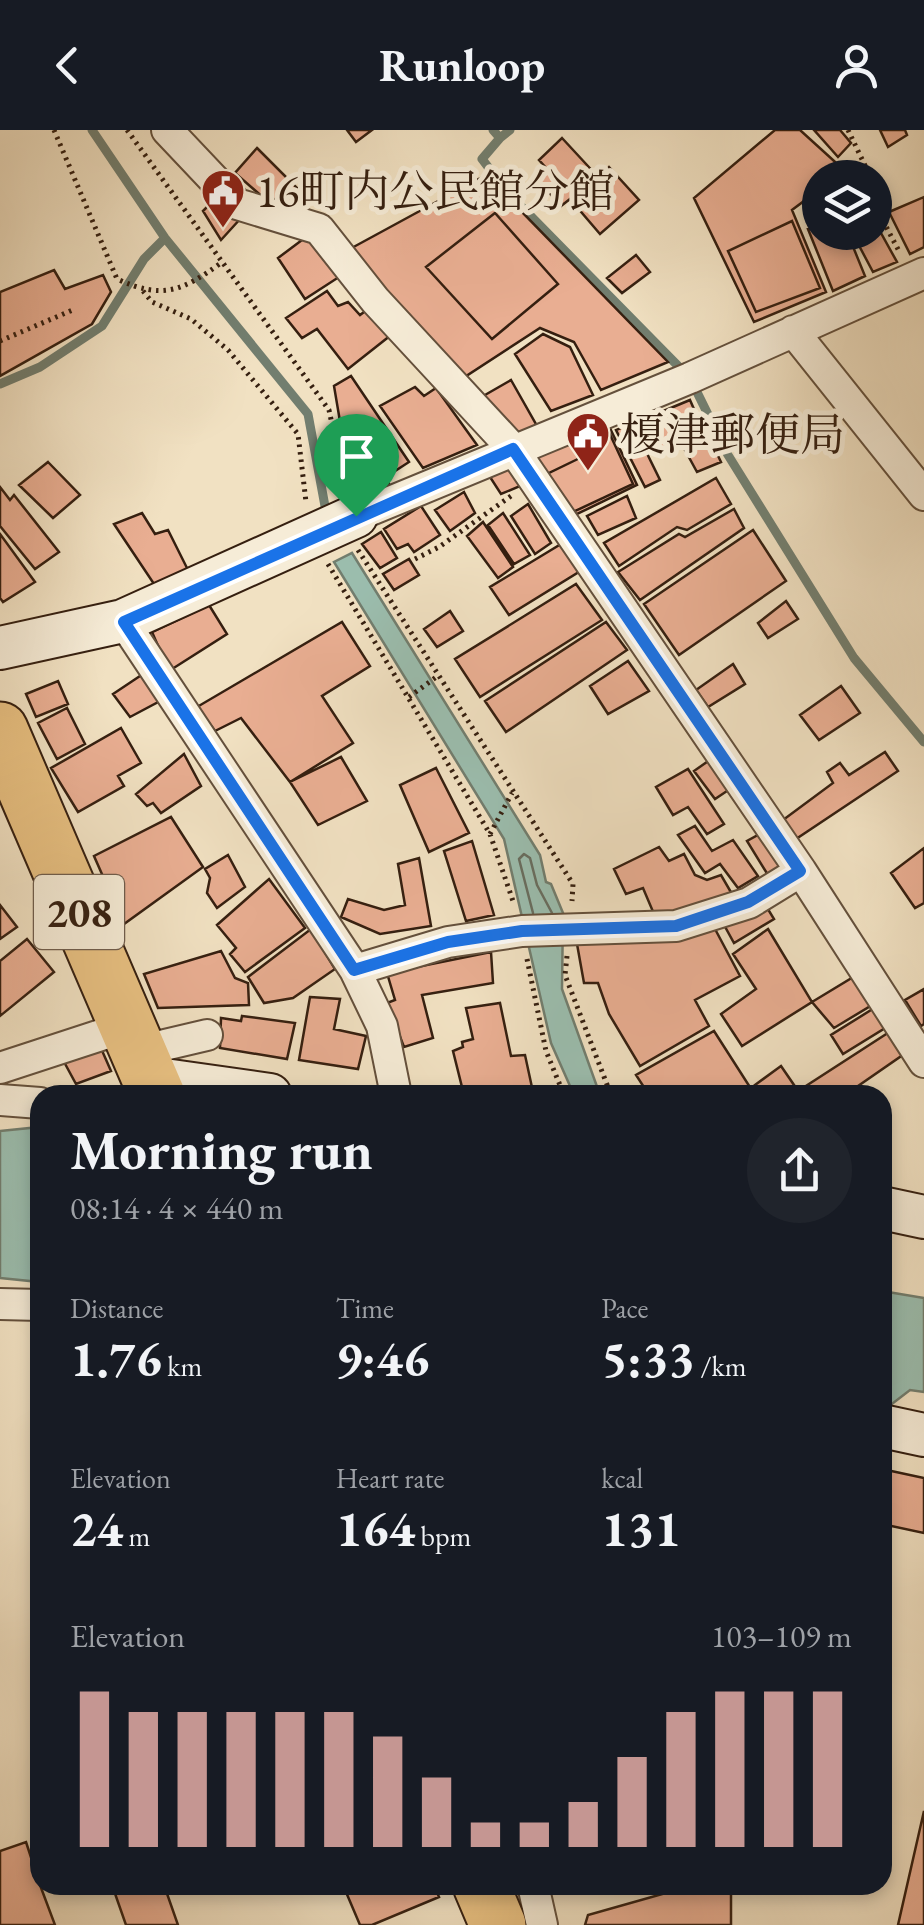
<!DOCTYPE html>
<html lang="en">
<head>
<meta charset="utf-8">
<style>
  body { margin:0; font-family:"EB Garamond","Noto Serif JP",serif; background:#20242c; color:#f1f3f6; height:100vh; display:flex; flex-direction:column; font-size:38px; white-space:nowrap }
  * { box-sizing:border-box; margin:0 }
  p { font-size:32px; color:#9ea1a6 }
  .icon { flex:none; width:55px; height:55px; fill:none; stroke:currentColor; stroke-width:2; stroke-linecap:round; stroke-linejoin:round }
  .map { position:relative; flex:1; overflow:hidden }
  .sheet { position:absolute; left:30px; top:955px; width:862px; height:810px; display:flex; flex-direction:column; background:#171b24; border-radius:30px; box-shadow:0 5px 15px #0003 }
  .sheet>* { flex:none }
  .tools { position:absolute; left:802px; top:30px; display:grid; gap:20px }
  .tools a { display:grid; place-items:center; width:90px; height:90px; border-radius:50%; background:#171b24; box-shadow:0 5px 15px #0003; font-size:50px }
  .pin { position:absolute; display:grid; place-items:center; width:85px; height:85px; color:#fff; margin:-102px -42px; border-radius:50% 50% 50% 0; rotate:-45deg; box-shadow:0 0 10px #0007 }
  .pin .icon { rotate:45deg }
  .round { display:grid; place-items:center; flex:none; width:105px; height:105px; border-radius:52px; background:#20242c }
  .summary { display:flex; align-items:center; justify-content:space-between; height:170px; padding:0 40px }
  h1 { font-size:55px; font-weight:700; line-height:75px }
  .metrics { display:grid; grid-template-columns:repeat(3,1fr); gap:15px; height:170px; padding:10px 40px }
  .metrics div { display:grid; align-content:center }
  .metrics b { font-size:50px; font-weight:700 }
  .metrics small { font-size:28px; font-weight:400 }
  .metrics p { font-size:28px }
  .chart { height:280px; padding:20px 40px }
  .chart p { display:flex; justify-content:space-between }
  .chart svg { width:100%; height:180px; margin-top:10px; stroke:#c59692; stroke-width:6 }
  header { display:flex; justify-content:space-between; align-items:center; height:130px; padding:0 40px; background:#171b24; font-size:45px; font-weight:700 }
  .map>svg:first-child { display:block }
</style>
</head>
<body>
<header><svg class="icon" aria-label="back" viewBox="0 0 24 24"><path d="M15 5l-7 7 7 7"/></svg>Runloop<svg class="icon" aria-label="person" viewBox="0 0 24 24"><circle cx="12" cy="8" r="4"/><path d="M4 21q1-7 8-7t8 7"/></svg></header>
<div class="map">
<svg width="924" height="1795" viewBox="0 0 924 1795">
  <rect width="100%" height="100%" fill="#f1e1c2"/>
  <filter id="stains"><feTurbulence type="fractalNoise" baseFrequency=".002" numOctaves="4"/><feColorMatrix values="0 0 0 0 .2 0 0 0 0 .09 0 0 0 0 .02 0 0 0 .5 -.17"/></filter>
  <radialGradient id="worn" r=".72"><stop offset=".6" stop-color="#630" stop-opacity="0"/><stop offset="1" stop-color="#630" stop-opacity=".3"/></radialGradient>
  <path fill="#9bbeaf" stroke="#727e6f" stroke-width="2.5" d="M352 423 540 725 546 752 551 754 563 783 562 859 600 965H574L551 913 504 709 334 432Z
    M40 997V1152L0 1148V1001Z
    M882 1161 924 1168V1262L910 1260 888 1277 882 1276Z"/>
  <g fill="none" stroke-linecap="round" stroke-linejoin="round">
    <path stroke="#686e60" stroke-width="2.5" d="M533 783 519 729 524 724 530 728 537 755 552 783"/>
    <path stroke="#727e6f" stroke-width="9" d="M92 0 165 108 308 284 327 387
      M493 0 500 8 510 0
      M500 8 482 29 508 63 684 242
      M0 254 40 237 102 196 144 129 165 108
      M693 254 728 325 854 528 924 612"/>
  </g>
  <path fill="#e9ae92" stroke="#351f10" stroke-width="2.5" d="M347 0H372L356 12Z
    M775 0H800L844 40 835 48H820V59L792 80 826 162 754 192 694 68Z
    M814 0H840L851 13 838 27Z
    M880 0H905L907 5 888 17Z
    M562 8 599 48 609 37 639 70 600 104 570 69 561 76 537 49 547 39 539 30Z
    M257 18 301 62 281 83 235 43Z
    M486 45 668 232 601 260 574 212 540 198 460 250 348 120Z
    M924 67V117L910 124 889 82Z
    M215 69 241 88 221 110 203 81Z
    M495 83 558 154 492 209 426 137Z
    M792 91 820 158 756 182 728 121Z
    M876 94 897 132 873 142 855 108 864 102H875Z
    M820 96V102H847L865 146 833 161 808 99Z
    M310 104 339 147 305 169 278 128Z
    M636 125 650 142 622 163 607 148Z
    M54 140 65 159 103 145 111 162 92 194 0 246V162Z
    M327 161 338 176 348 172 360 185 368 179 391 205 348 239 317 199 302 208 286 188Z
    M543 204 570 217 593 265 551 281 515 224Z
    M351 246 409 332 395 341 374 310 345 321 334 256Z
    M511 250 537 296 511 307 478 269Z
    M415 257 424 266 436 258 477 315 423 338 380 276Z
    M690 270 703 300 653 323 637 292Z
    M632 293 660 350 645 357 616 300Z
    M608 294 637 355 575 385 535 328Z
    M607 298 633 354 573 382 547 344 584 326 578 312Z
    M709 307 721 332 697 342 685 320Z
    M373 316 389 354 361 370 345 340Z
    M48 332 80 365 53 388 19 355Z
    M514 335 525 354 501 364 490 347Z
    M716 348 731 374 687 400 677 397 619 436 604 413Z
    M0 357 10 370 14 365 59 422 35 439 0 396Z
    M464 362 475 383 450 401 435 380Z
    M627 366 636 388 598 405 587 386Z
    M528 374 551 413 535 424 511 386Z
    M421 376 440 405 414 422 408 414 397 419 384 399Z
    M734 379 744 398 640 470 618 442 679 404 685 407Z
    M142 383 155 404 168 400 191 446 158 460 114 394Z
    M503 383 530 425 514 434 488 395Z
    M483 392 513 437 498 448 467 406Z
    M753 400 786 451 679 525 644 474Z
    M381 402 397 428 380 438 362 414Z
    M0 404 35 452 3 472 0 468Z
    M566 411 582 440 509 485 490 457Z
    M409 429 419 445 394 460 383 444Z
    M576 454 602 490 480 567 455 529Z
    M786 471 798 489 768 508 758 493Z
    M209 475 227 504 169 541 152 502Z
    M450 481 463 501 437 517 424 499Z
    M342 492 370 536 322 566 353 613 290 652 241 588 215 601 197 577Z
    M606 492 627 520 506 602 485 571Z
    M628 531 649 561 608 584 590 556Z
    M733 534 745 554 708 577 696 560Z
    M143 544 160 571 130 587 113 564Z
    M58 551 68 574 36 587 26 564Z
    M841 556 860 583 819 610 800 585Z
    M67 578 85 614 57 629 38 593Z
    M121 598 141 633 118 646 124 656 78 682 51 638Z
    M885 622 898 641 796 709 783 690 833 653 827 642 840 633 849 645Z
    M184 624 201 656 161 683 153 673 147 676 136 664Z
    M341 627 367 671 318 695 290 652Z
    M714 627 733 657 715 669 694 641Z
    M436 638 469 703 429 722 400 655Z
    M688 639 724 694 707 704 688 677 673 685 656 657Z
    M171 687 203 737 124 794 94 726Z
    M695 696 712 721 733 710 758 746 738 758 720 734 705 743 678 705Z
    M765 701 784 734 768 745 747 711Z
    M472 711 494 785 466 791 444 721Z
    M659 717 669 731 684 724 695 745 707 750 721 745 732 764 691 781 654 784 643 758 626 764 614 739Z
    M924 718V773L915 778 891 743Z
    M228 725 245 757 217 778 207 763 210 748 205 739Z
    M419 728 431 796 380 804 341 787 348 769 384 780 405 775 398 734Z
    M269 749 305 798 245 842 230 824 236 818 217 795Z
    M763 771 774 789 734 813 723 793Z
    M0 775 17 797 0 809Z
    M311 799 335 839 293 868 264 873 248 847Z
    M715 799 740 846 695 870 709 896 640 936 609 884 598 853H584L577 814 674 811Z
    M768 799 812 872 742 916 721 884 756 859 733 824Z
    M27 809 54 842 0 886V831Z
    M221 821 235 848 248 853 249 875 158 878 144 844Z
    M491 822 493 853 422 865 433 908 404 917 387 873 395 870 387 843Z
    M855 846 872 875 834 898 812 872Z
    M924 859V894L921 896 905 870Z
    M310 867 340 869 334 899 366 906 358 939 299 930Z
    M500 873 511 926 525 925 533 962 494 965 463 961 453 921 463 917 462 912 473 909 466 878Z
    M879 875 890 895 843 924 831 905Z
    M242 886 295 893 287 929 220 918 221 888 241 891Z
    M894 899 907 922 845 965H792Z
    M714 901 755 965H649L636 945Z
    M100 916 111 941 76 954 63 930Z
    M781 936 794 955 778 965H763L755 955Z
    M882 1339 924 1348V1403L882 1394Z
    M924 1681V1795H898Z
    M26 1712 40 1755 55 1795H0V1721Z
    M112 1755H164L178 1795H126Z
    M343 1755H434L439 1767 372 1795H360Z
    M694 1755H731V1795H585L588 1785Z"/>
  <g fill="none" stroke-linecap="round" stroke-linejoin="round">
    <defs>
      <path id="street" d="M167 0 237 74 319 99 375 170 513 319 801 741 924 932
        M793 201 924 365
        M356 386 690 248 924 143
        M123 491 355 840 382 896 396 965
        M355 840 448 812 522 801 676 796 749 773 801 741
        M139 921 207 905
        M0 938 104 904 127 893
        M0 970 40 973
        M0 1174 40 1175
        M533 1755 542 1795"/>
      <path id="secondary" d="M0 518 123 491 356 386
        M150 948 270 965
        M882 1078 924 1087
        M882 1296 924 1305"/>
      <path id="highway" d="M0 600 157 965
        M481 1755 498 1795"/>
    </defs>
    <use href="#street" stroke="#64503c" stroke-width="34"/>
    <use href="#secondary" stroke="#351f10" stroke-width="46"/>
    <use href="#highway" stroke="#351f10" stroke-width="59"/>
    <path stroke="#351f10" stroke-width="5" stroke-dasharray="2.5 5" stroke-linecap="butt" d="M54 0 117 149C163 170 182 161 221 133
      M127 0 329 280 345 355
      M848 0 871 48
      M875 55 881 67V87L900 123
      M143 161 152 172 191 189 228 220 298 304 306 372
      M0 211 75 179
      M358 420 573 754 572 771
      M415 429 439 417 511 366
      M328 434 490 704 514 774
      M409 567 439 545
      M490 704 512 663
      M567 826 565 845 611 965
      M527 829 546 921 564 965"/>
    <use href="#street" stroke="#f6ecd7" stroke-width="30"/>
    <use href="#secondary" stroke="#f6ecd7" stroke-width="42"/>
    <use href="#highway" stroke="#e8c081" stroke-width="55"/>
  </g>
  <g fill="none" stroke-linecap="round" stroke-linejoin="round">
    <defs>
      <path id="route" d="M513 319 800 741 748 772 676 796 522 801 448 812 354 840 124 492Z"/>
    </defs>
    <use href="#route" stroke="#fff" stroke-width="20"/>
    <use href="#route" stroke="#1a73e8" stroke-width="12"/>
  </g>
  <defs>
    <symbol id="civic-pin" viewBox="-11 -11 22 30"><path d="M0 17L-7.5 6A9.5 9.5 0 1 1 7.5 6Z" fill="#8f2418" stroke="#f6ecd7"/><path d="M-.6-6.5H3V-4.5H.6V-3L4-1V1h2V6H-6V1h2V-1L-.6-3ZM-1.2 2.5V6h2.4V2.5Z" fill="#fff"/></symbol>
  </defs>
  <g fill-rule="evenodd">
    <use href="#civic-pin" x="198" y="36" width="50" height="68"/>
    <use href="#civic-pin" x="563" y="279" width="50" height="68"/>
  </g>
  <g text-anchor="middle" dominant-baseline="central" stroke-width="10" stroke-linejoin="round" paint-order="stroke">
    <rect fill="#f6ecd7" stroke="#6f5c4c" stroke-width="2.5" x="34" y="745" width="90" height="74" rx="8"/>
    <g font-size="42" font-weight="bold" fill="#351f10">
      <text x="79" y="782">208</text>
    </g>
    <g font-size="45" fill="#351f10" stroke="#f6ecd7" text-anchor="start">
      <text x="256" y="61">16町内公民館分館</text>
      <text x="620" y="304">榎津郵便局</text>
    </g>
  </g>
  <rect width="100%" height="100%" filter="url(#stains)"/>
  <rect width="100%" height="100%" fill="url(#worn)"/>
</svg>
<div class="tools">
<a><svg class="icon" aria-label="layers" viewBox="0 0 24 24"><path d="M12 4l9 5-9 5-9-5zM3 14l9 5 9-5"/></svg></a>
</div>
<div class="pin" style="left:356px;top:386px;background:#1e9e55"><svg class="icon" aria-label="arrive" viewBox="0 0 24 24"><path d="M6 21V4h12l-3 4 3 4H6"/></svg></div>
<section class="sheet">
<div class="summary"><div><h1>Morning run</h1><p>08:14 · 4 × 440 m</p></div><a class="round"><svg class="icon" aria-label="share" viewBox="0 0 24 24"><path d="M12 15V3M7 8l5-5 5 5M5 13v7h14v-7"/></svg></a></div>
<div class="metrics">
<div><p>Distance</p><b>1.76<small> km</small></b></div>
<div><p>Time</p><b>9:46</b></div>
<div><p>Pace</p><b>5:33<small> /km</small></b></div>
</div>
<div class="metrics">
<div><p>Elevation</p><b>24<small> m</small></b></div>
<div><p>Heart rate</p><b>164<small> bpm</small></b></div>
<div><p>kcal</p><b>131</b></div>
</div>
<div class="chart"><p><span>Elevation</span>103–109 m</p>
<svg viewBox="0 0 160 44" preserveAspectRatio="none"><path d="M5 44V6M15 44V11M25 44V11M35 44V11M45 44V11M55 44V11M65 44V17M75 44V27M85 44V38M95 44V38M105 44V33M115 44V22M125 44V11M135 44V6M145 44V6M155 44V6"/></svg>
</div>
</section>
</div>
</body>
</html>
